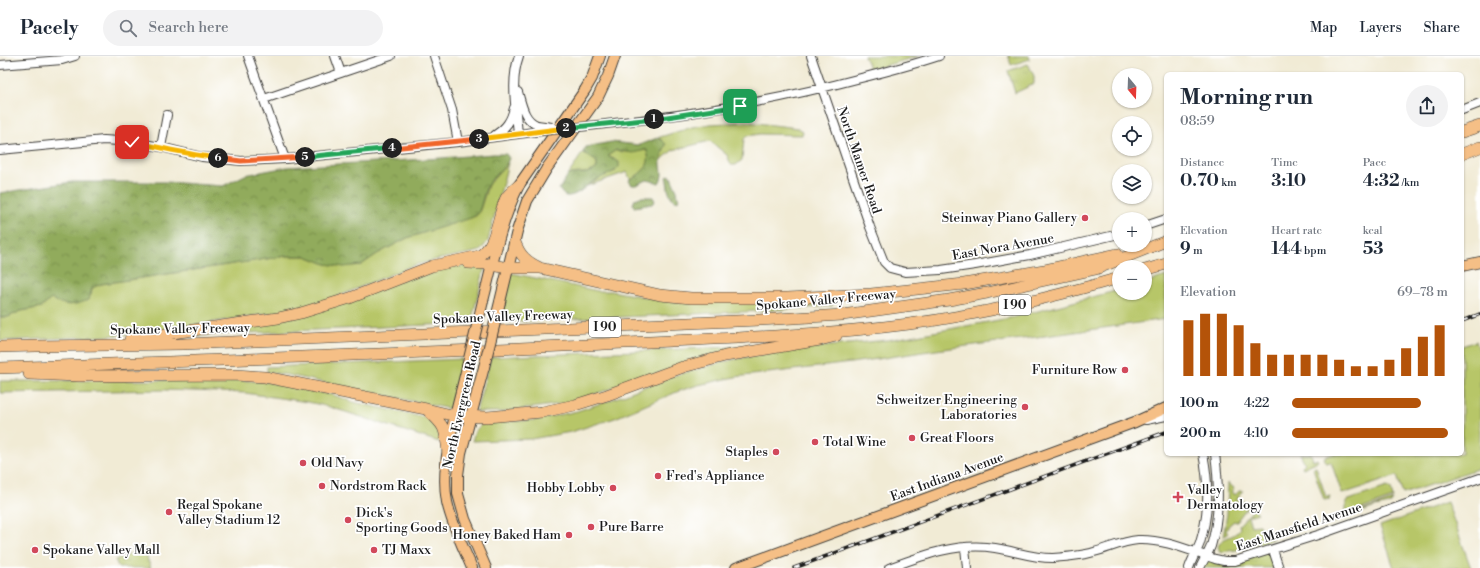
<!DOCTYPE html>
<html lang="en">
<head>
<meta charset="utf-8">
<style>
  body { margin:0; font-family:"Libre Bodoni",serif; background:#f2f2f3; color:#1f2937; height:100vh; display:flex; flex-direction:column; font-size:15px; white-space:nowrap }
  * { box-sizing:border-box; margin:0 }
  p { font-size:13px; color:#747a83 }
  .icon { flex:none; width:22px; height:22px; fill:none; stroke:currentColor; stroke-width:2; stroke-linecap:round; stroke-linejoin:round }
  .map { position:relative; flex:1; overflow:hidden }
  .details { position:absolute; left:1164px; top:16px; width:300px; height:384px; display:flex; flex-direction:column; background:#fff; border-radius:6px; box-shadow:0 1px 3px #0004 }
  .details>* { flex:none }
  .needle { width:26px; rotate:161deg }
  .tools { position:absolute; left:1112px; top:12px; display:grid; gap:8px }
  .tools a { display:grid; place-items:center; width:40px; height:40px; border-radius:50%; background:#fff; box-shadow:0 1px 3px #0004; font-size:20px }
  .pin { position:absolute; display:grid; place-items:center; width:34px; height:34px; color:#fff; margin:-17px; border-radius:8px; box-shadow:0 2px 6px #0006 }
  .km { position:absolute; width:20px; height:20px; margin:-10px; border-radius:50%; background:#222; color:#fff; font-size:11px; line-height:20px; text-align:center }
  .round { display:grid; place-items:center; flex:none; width:42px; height:42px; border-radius:21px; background:#f2f2f3 }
  .summary { display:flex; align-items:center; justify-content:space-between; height:68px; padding:0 16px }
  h1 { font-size:22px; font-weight:800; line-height:30px }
  .figures { display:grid; grid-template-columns:repeat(3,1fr); gap:6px; height:68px; padding:4px 16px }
  .figures div { display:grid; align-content:center }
  .figures b { font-size:17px; font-weight:800 }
  .figures small { font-size:11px; font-weight:400 }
  .figures p { font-size:11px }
  .chart { height:112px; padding:8px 16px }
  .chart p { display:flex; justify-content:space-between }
  .chart svg { width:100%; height:72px; margin-top:4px; stroke:#b45309; stroke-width:6 }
  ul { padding:0 16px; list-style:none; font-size:13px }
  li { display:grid; grid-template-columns:64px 48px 1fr; align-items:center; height:30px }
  li i { height:10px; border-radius:5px; background:#b45309 }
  header { display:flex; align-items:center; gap:24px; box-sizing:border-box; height:56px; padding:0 20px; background:#fff; border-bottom:1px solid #e0e1e3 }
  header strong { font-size:19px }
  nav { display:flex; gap:22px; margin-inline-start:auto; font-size:14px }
  .search { width:280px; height:36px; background:#f2f2f3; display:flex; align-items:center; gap:10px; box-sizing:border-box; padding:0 14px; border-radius:22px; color:#747a83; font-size:15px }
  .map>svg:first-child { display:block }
</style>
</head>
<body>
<header>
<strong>Pacely</strong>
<div class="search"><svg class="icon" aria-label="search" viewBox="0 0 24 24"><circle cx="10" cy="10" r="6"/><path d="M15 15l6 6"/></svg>Search here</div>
<nav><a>Map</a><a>Layers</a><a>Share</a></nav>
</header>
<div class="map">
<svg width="1480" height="512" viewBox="0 0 1480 512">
  <defs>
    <pattern id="forest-crowns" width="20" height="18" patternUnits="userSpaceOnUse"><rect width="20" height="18" fill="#91ab5c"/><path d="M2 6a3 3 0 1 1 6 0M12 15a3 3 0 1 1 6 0" fill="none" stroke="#768a4b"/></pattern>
    <pattern id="park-tufts" width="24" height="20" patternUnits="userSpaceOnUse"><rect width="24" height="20" fill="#b7c668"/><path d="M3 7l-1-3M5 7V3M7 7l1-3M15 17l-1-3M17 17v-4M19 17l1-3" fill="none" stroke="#9daa5a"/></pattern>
  </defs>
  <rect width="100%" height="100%" fill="#fff"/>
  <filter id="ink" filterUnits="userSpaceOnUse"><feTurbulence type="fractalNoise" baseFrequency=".025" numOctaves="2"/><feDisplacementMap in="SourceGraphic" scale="8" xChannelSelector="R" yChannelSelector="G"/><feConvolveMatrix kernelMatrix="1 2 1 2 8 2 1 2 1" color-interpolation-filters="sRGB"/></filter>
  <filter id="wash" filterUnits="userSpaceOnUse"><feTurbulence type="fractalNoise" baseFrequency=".012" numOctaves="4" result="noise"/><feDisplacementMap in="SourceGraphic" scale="16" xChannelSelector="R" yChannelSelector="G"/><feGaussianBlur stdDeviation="0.9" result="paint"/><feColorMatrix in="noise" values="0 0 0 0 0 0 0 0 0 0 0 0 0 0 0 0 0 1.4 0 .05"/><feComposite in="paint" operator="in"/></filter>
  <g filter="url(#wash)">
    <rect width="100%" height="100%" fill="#f1ebd5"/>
    <path fill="#b7c668" stroke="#6a7142" d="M864 0H919L870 14Z
      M1008 0H1029L1030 3 1011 9Z
      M748 66 798 72 803 75 802 79 760 78 747 80 744 83 742 104 736 109H731L727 99 710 85 673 94 660 105 664 95 657 82 692 71 710 68Z
      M616 94 623 96 646 94C654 107 641 119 630 123L627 116 587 130 604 119 616 115 614 103 609 101V99Z
      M583 96 597 106V112C588 120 579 115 568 119Z
      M508 107 488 185 480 195 435 204 411 210 334 242 298 253 143 277 108 280 0 285V261H8L21 255 42 251 51 243 91 239 92 232 101 228 286 200H306L326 208 361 209 377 198 407 182 476 160 480 154 488 129Z
      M456 210H485L471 267 183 280 280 264 419 218Z
      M511 217 598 235H611L668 245H832V250L742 256 499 266Z
      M1166 220V263L1068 277 936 294 851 307 735 321 698 329 679 335 615 362 571 376 531 383 472 385 475 375 481 369 499 366 536 364 577 355 608 345 669 321 731 304 782 295 887 284 917 279 1015 261 1119 234V237H1145V227Z
      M1476 285 1480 297V412L1403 438 1397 420 1342 438 1331 406 1326 407 1324 401 1333 398H1462V290Z
      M733 291V293L567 347 503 356H476L491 301Z
      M462 303 450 353 288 319 267 316V311Z
      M235 324 267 326 333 339 353 346 427 362C438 367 439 376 439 386L330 351 308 346 245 337 165 334 0 337V325Z
      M1301 398H1311L1313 404 1317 403 1318 405 1303 412 1302 410 1305 407 1302 404Z
      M1316 411 1326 441 1330 440V443L1324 444 1313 412Z
      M1228 427 1234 432 1231 436 1235 439 1239 435H1243L1236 444 1244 445 1249 449 1236 466 1234 465 1229 469 1226 475 1228 477 1223 481 1227 458Z
      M1387 431 1391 433 1393 442 1347 458 1346 457V445Z
      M1393 444 1390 448 1375 451 1330 468 1327 467Z
      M1447 446 1471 512H1394L1380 470Z
      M1254 453 1258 457 1248 460 1251 470 1259 469C1261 478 1265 482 1273 483L1244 493 1220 496 1218 491C1221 479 1234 484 1240 472L1239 469Z"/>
    <path fill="url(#forest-crowns)" stroke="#56643c" d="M657 82 662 84 666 88C665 93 661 98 661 104 660 113 665 118 659 127L647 124 636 129H632L629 125 630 123C641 119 654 107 646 94L633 97 616 94 609 99V101L619 106V111C613 118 602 120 594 125 586 129 579 139 569 140 564 141 562 137 559 133L568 119C578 116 588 120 597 112V106L583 96 586 91 611 86 639 89Z
      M494 98H506L509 102C506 114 493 119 487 130 483 138 482 149 478 158L471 162 407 182 377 198 361 209 344 211 326 208 306 200H286L101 228 92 232 89 244C71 250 68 251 51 243L42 251 21 255 8 261H0V137L72 126H166L223 130 245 119 287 111 427 103Z
      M670 119 677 135 679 144 675 145C666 137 669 131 666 121Z
      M640 141H653L655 145 652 148 634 151 633 148 635 143Z"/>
    <path fill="url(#park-tufts)" stroke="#6a7142" d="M1028 8 1034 20V28L1015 37 1008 15Z
      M144 493 151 512H119L115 504Z
      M1273 494 1279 512H1200L1206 500 1224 505Z"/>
  </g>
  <g filter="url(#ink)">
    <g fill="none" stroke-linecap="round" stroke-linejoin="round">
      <defs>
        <path id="minor" d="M248 0 285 103
          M335 0 341 17
          M434 0 452 54 458 86
          M811 0 870 171 884 206 890 212 905 216 941 214 975 209 1030 199 1119 178
          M0 9 62 4 75 0
          M518 36C522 49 524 64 537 69
          M264 43 391 0
          M1462 54 1480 47
          M597 69C685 60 771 46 857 23 885 16 912 9 939 0
          M518 78C516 52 510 25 519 0
          M495 79C506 72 511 65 514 52
          M161 91 167 59
          M0 94 104 84 132 86 161 91 202 101 241 105 285 103 458 86 534 76
          M1145 170 1166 163
          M1146 364 1166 360
          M965 491 967 512
          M1273 494 1279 512
          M889 512C924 499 958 486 995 492 1015 495 1032 502 1052 502 1066 501 1081 500 1094 496 1109 492 1123 485 1138 484 1165 483 1190 495 1215 503L1224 505H1235L1321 478 1480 422
          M1189 512C1192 503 1197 495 1200 487 1209 458 1209 427 1203 398
          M1200 512C1203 505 1208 498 1211 490 1220 461 1219 428 1215 398"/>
        <path id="major" d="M1462 210 1480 206
          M483 245C493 206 501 165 519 129L585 34 592 22 600 0
          M500 246 517 175 527 145 547 112 598 41 608 20 615 0
          M467 311C458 351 439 406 447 446 452 469 463 491 472 512
          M484 311 461 397 458 419V438L465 463 486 512
          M736 512 1135 366 1166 352"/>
        <path id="highway" d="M1462 76 1480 70
          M1462 98 1480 91
          M515 186C520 200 527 206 540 212L660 239 691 242H787L871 238 964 228 1044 214 1117 198
          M468 207 487 208 508 212H538
          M1145 214 1166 208
          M130 283 278 262 301 257 350 242 432 210 479 200C497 190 497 160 506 142 509 137 515 133 519 129
          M0 291 36 290 183 288 760 264 842 259 949 244 987 237 1096 213 1166 185
          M0 312C202 305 403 298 605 288 706 283 808 281 909 268 980 259 1050 242 1119 222
          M29 318 79 320 236 319 265 321 426 353 456 360 487 361 542 356 575 349 607 339 683 311 725 300 820 284 836 280
          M426 353C445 370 445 371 448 396"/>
      </defs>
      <use href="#minor" stroke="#3c3b38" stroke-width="10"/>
      <use href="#major" stroke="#3c3b38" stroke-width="12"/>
      <use href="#highway" stroke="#3c3b38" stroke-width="12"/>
      <use href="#minor" stroke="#fff" stroke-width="8"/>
      <use href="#major" stroke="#f5bf86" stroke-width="10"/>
      <use href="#highway" stroke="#f5bf86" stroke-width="11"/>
      <defs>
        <path id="rail" d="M1462 265 1480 258
          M794 512 1166 376"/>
      </defs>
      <use href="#rail" stroke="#1c1c1c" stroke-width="3.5"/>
      <use href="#rail" stroke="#fff" stroke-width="2" stroke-dasharray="6" stroke-linecap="butt"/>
      <defs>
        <path id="minor-bridge" d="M537 69 552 71
          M534 76 597 69"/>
        <path id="major-bridge" d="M467 311 483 245
          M484 311 500 246"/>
      </defs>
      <use href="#minor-bridge" stroke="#3c3b38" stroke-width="10" stroke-linecap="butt"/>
      <use href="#major-bridge" stroke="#3c3b38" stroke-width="12" stroke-linecap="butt"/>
      <use href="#minor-bridge" stroke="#fff" stroke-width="8"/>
      <use href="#major-bridge" stroke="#f5bf86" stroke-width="10"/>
    </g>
  </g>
  <g fill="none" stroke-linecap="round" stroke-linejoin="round" filter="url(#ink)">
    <defs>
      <path id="split-1" d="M654 63 740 50"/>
      <path id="split-2" d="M566 72 654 63"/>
      <path id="split-3" d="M479 83 566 72"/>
      <path id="split-4" d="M392 92 479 83"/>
      <path id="split-5" d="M305 101 392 92"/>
      <path id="split-6" d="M218 102 241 105 305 101"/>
      <path id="split-7" d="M132 86C160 91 189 99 218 102"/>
    </defs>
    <use href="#split-1" stroke="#fff" stroke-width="8"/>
    <use href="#split-2" stroke="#fff" stroke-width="8"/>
    <use href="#split-3" stroke="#fff" stroke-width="8"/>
    <use href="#split-4" stroke="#fff" stroke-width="8"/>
    <use href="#split-5" stroke="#fff" stroke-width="8"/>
    <use href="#split-6" stroke="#fff" stroke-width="8"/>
    <use href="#split-7" stroke="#fff" stroke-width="8"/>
    <use href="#split-1" stroke="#22a559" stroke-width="5"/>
    <use href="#split-2" stroke="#22a559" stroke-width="5"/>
    <use href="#split-3" stroke="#f5b400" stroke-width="5"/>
    <use href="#split-4" stroke="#f0652b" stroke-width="5"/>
    <use href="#split-5" stroke="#22a559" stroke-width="5"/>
    <use href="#split-6" stroke="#f0652b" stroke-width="5"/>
    <use href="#split-7" stroke="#f5b400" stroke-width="5"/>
  </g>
  <g fill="#d1495b" stroke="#fff" stroke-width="1.5">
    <circle cx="1085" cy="162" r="4"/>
    <circle cx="1125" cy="314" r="4"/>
    <circle cx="1025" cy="351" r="4"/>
    <circle cx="912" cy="382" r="4"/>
    <circle cx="815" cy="386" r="4"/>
    <circle cx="776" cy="396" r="4"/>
    <circle cx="303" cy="407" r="4"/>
    <circle cx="658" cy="420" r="4"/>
    <circle cx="322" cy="430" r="4"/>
    <circle cx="613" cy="432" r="4"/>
    <path d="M1176 435h4v4h4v4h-4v4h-4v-4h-4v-4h4z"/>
    <circle cx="169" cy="456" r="4"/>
    <circle cx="348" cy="464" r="4"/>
    <circle cx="591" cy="471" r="4"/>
    <circle cx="569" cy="479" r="4"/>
    <circle cx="35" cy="494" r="4"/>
    <circle cx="374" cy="494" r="4"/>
  </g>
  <g text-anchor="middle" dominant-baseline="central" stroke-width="3.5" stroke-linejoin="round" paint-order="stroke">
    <g fill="#fff" stroke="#606060" stroke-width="1">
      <rect x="999" y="239" width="32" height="20" rx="3"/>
      <rect x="589" y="261" width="32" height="20" rx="3"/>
    </g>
    <g font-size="12" font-weight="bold" fill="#1c1c1c">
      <text x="1015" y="249">I 90</text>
      <text x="605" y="271">I 90</text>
    </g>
    <g font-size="13" fill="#1c1c1c" stroke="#fff">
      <text transform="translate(859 104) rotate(71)">North Mamer Road</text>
      <text transform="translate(1003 191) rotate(-10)">East Nora Avenue</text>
      <text transform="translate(826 244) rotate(-5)">Spokane Valley Freeway</text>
      <text transform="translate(503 261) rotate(-2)">Spokane Valley Freeway</text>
      <text transform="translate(180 273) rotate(-1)">Spokane Valley Freeway</text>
      <text transform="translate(462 349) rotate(-77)">North Evergreen Road</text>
      <text transform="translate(947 421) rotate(-20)">East Indiana Avenue</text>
      <text transform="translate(1299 471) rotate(-18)">East Mansfield Avenue</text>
    </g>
    <g font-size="13" fill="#1c1c1c" stroke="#fff" text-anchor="start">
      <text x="1077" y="162" text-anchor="end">Steinway Piano Gallery</text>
      <text x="1117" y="314" text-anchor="end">Furniture Row</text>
      <text x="1017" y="344" text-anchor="end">Schweitzer Engineering<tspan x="1017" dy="15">Laboratories</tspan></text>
      <text x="920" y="382">Great Floors</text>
      <text x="823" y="386">Total Wine</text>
      <text x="768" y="396" text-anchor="end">Staples</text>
      <text x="311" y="407">Old Navy</text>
      <text x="666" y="420">Fred's Appliance</text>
      <text x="330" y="430">Nordstrom Rack</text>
      <text x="605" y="432" text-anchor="end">Hobby Lobby</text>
      <text x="1187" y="434">Valley<tspan x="1187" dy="15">Dermatology</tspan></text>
      <text x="177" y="449">Regal Spokane<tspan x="177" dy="15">Valley Stadium 12</tspan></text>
      <text x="356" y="457">Dick's<tspan x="356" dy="15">Sporting Goods</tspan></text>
      <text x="599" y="471">Pure Barre</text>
      <text x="561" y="479" text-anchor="end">Honey Baked Ham</text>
      <text x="43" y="494">Spokane Valley Mall</text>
      <text x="382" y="494">TJ Maxx</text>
    </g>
  </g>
</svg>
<div class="tools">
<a><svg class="needle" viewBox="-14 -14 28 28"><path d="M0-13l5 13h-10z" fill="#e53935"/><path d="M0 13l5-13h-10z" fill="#747a83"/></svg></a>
<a><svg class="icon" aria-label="locate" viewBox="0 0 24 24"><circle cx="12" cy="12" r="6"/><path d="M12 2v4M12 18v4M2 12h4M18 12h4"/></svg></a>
<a><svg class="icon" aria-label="layers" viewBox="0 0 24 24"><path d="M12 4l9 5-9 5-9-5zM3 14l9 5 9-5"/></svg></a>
<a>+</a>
<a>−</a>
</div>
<div class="pin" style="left:740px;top:50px;background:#1e9e55"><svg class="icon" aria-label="arrive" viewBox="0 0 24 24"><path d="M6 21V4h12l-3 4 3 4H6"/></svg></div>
<div class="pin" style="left:132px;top:86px;background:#d93025"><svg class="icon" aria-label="check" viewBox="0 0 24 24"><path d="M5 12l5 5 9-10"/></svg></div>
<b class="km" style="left:654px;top:63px">1</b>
<b class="km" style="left:566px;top:72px">2</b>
<b class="km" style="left:479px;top:83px">3</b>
<b class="km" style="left:392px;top:92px">4</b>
<b class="km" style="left:305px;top:101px">5</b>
<b class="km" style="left:218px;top:102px">6</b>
<section class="details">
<div class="summary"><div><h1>Morning run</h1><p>08:59</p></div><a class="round"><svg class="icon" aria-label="share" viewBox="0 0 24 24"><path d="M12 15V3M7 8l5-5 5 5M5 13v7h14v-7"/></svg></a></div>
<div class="figures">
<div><p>Distance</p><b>0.70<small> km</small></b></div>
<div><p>Time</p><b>3:10</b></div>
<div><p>Pace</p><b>4:32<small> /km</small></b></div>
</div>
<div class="figures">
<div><p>Elevation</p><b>9<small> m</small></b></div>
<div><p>Heart rate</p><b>144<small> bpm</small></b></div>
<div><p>kcal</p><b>53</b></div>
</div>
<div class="chart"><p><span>Elevation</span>69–78 m</p>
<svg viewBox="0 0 160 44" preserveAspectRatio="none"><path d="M5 44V10M15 44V6M25 44V6M35 44V13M45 44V24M55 44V31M65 44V31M75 44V31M85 44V31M95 44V34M105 44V38M115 44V38M125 44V34M135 44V27M145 44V20M155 44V13"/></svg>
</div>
<ul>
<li><b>100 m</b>4:22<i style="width:83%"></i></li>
<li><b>200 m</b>4:10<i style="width:100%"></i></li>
</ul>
</section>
</div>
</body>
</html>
